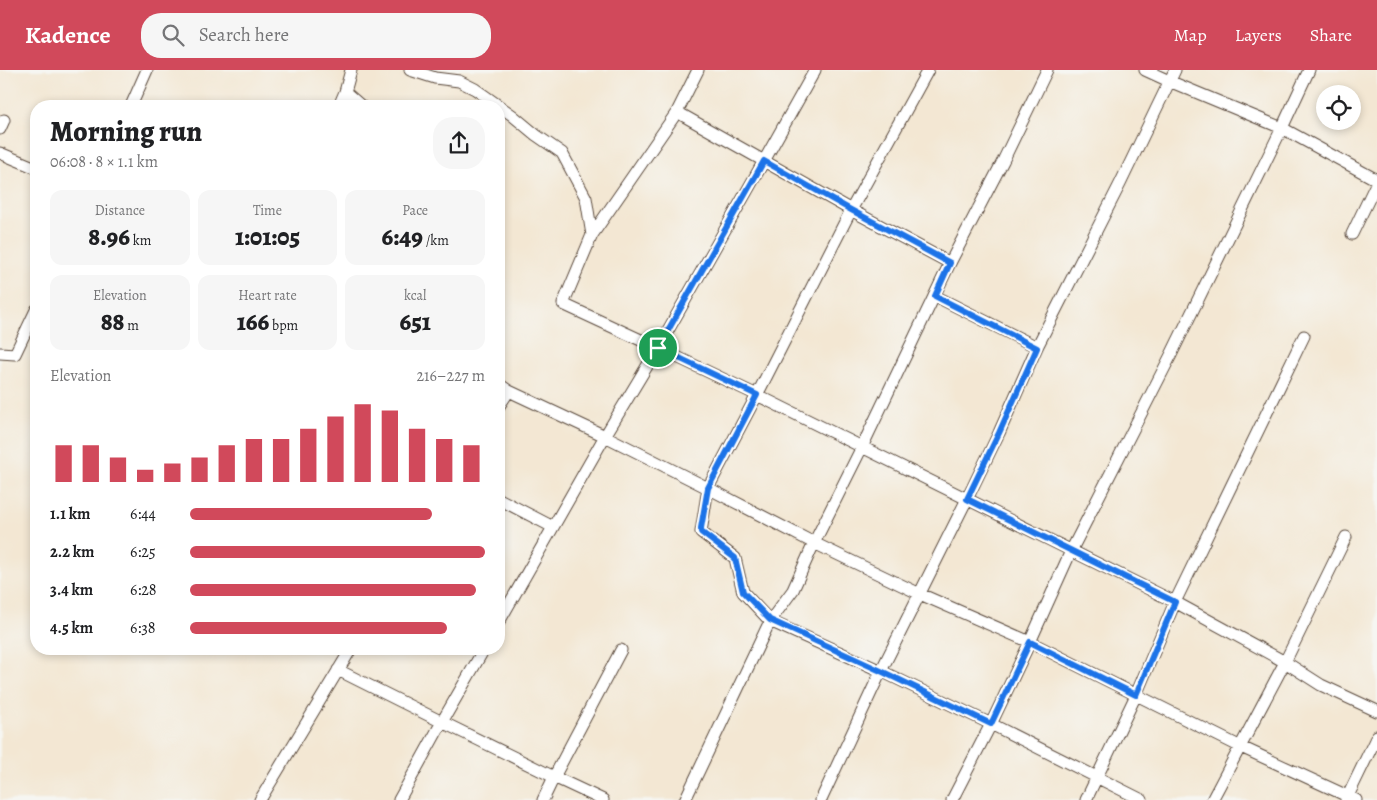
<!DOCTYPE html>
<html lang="en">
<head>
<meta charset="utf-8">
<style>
  body { margin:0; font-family:Alegreya,serif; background:#f6f6f6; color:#202124; height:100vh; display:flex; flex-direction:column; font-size:19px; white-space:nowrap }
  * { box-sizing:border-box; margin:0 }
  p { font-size:16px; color:#757577 }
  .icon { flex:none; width:28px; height:28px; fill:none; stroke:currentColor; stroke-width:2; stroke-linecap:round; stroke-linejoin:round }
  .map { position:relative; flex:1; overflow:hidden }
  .drawer { position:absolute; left:30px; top:30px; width:475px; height:555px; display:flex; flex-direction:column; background:#fff; border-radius:20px; box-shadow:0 2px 8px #0003 }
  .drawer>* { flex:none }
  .buttons { position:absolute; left:1316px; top:15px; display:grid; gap:10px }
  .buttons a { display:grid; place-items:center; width:45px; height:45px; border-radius:50%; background:#fff; box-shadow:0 2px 8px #0003; font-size:25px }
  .pin { position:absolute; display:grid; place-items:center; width:42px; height:42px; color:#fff; margin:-21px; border:2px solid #fff; border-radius:50%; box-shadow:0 1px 5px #0007 }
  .round { display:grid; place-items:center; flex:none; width:52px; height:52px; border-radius:20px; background:#f6f6f6 }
  .overview { display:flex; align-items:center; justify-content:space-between; height:85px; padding:0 20px }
  h1 { font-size:28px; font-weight:800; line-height:38px }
  .metrics { display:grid; grid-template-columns:repeat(3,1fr); gap:8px; height:85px; padding:5px 20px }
  .metrics div { display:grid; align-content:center; border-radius:12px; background:#f6f6f6; text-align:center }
  .metrics b { font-size:25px; font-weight:800 }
  .metrics small { font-size:14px; font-weight:400 }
  .metrics p { font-size:14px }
  .chart { height:140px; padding:10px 20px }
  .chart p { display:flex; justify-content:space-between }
  .chart svg { width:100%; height:90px; margin-top:5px; stroke:#d1495b; stroke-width:6 }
  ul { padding:0 20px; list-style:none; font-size:16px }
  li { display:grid; grid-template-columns:80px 60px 1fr; align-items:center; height:38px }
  li i { height:12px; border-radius:6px; background:#d1495b }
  header { display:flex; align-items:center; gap:30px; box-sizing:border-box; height:70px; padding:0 25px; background:#d1495b; color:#fff }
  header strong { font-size:24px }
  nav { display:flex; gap:28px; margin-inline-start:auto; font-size:18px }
  .search { width:350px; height:45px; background:#f6f6f6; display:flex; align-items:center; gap:12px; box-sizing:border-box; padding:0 18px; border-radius:20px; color:#757577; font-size:19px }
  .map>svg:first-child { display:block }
</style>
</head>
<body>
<header>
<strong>Kadence</strong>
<div class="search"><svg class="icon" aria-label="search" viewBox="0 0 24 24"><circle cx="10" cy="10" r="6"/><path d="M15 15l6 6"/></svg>Search here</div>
<nav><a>Map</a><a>Layers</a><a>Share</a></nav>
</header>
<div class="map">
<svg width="1377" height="730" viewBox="0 0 1377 730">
  <rect width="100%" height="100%" fill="#f6f6f2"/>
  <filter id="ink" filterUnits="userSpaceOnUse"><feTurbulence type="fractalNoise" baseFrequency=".02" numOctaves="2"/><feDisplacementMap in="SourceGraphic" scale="10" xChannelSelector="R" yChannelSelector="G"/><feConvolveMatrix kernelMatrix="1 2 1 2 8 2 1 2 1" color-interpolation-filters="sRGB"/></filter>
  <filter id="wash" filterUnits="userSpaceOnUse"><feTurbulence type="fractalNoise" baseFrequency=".0096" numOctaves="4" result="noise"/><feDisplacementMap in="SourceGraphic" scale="20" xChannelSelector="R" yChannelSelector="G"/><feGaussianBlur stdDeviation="1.12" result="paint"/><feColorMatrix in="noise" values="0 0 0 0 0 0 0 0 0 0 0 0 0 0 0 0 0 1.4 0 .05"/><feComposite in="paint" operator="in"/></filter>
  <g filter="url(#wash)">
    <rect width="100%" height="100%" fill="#f3e7d3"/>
  </g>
  <g filter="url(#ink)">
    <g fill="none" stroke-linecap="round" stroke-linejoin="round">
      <defs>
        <path id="minor" d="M410 0 435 8 459 11 475 19 512 45 536 65 562 83 586 128 592 165
          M698 0 677 42 764 91 815 0
          M1145 0 1169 11 1282 58 1171 285 1071 481 1030 572 1239 676 1356 730
          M1175 0 1120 114 1037 277 999 363 967 429 881 601 991 654 1030 572 920 524 814 473 708 418 757 325 1175 532 1285 592 1321 615 1377 641
          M1309 0 1282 58 1377 110
          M345 22 361 36
          M131 36 147 0
          M339 36 345 22 351 0
          M677 42 592 165 563 234 658 278 764 91 851 140 928 0
          M0 59 4 50
          M0 83 36 98
          M1352 164 1377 112
          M935 226 1037 277
          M0 283 15 284 36 240
          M499 314 509 321
          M499 336 509 321 605 366 658 278 757 325 851 140 950 193
          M499 429 553 457
          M499 552 605 366 708 418 701 462 735 488 743 522 770 551 881 601 821 730
          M338 600 442 652 484 579
          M260 730 351 579
          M399 730 442 652 554 707 621 580
          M543 730 554 707 603 730
          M685 730 770 551 793 520 814 473 862 377 950 193 1003 91 1047 0
          M952 730 991 654 1142 730
          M1086 730 1136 625 1175 532 1304 266
          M1212 730 1285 592 1346 467
          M1346 730 1377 666"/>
      </defs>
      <use href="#minor" stroke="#574639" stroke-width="13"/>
      <use href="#minor" stroke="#fff" stroke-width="11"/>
    </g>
  </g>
  <g fill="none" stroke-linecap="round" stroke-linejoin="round" filter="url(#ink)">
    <defs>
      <path id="route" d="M764 91 851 140 950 193 935 226 1037 278 999 363 967 429 1175 532 1136 625 1030 572 991 654 881 601 770 550 743 522 735 488 701 462V458L708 418 757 325 658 278Z"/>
    </defs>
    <use href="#route" stroke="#fff" stroke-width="10"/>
    <use href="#route" stroke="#1a73e8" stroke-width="6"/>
  </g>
</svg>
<div class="buttons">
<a><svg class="icon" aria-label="locate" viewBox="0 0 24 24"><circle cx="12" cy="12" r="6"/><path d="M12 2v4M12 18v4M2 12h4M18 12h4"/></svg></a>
</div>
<div class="pin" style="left:658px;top:278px;background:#1e9e55"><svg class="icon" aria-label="arrive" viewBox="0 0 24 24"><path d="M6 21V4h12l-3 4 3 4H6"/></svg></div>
<section class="drawer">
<div class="overview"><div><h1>Morning run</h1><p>06:08 · 8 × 1.1 km</p></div><a class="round"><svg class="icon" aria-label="share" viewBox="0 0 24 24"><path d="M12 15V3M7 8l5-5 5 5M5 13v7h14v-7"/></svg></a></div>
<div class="metrics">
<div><p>Distance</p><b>8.96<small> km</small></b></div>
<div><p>Time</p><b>1:01:05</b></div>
<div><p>Pace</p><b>6:49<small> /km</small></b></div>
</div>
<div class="metrics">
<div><p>Elevation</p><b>88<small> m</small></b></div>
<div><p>Heart rate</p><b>166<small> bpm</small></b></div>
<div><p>kcal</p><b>651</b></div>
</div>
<div class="chart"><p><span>Elevation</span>216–227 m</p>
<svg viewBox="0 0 160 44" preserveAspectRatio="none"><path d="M5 44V26M15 44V26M25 44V32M35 44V38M45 44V35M55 44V32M65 44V26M75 44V23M85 44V23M95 44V18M105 44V12M115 44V6M125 44V9M135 44V18M145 44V23M155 44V26"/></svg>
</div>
<ul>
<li><b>1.1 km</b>6:44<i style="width:82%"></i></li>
<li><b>2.2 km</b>6:25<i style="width:100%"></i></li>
<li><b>3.4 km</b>6:28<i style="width:97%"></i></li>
<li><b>4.5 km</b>6:38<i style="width:87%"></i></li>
</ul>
</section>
</div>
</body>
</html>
